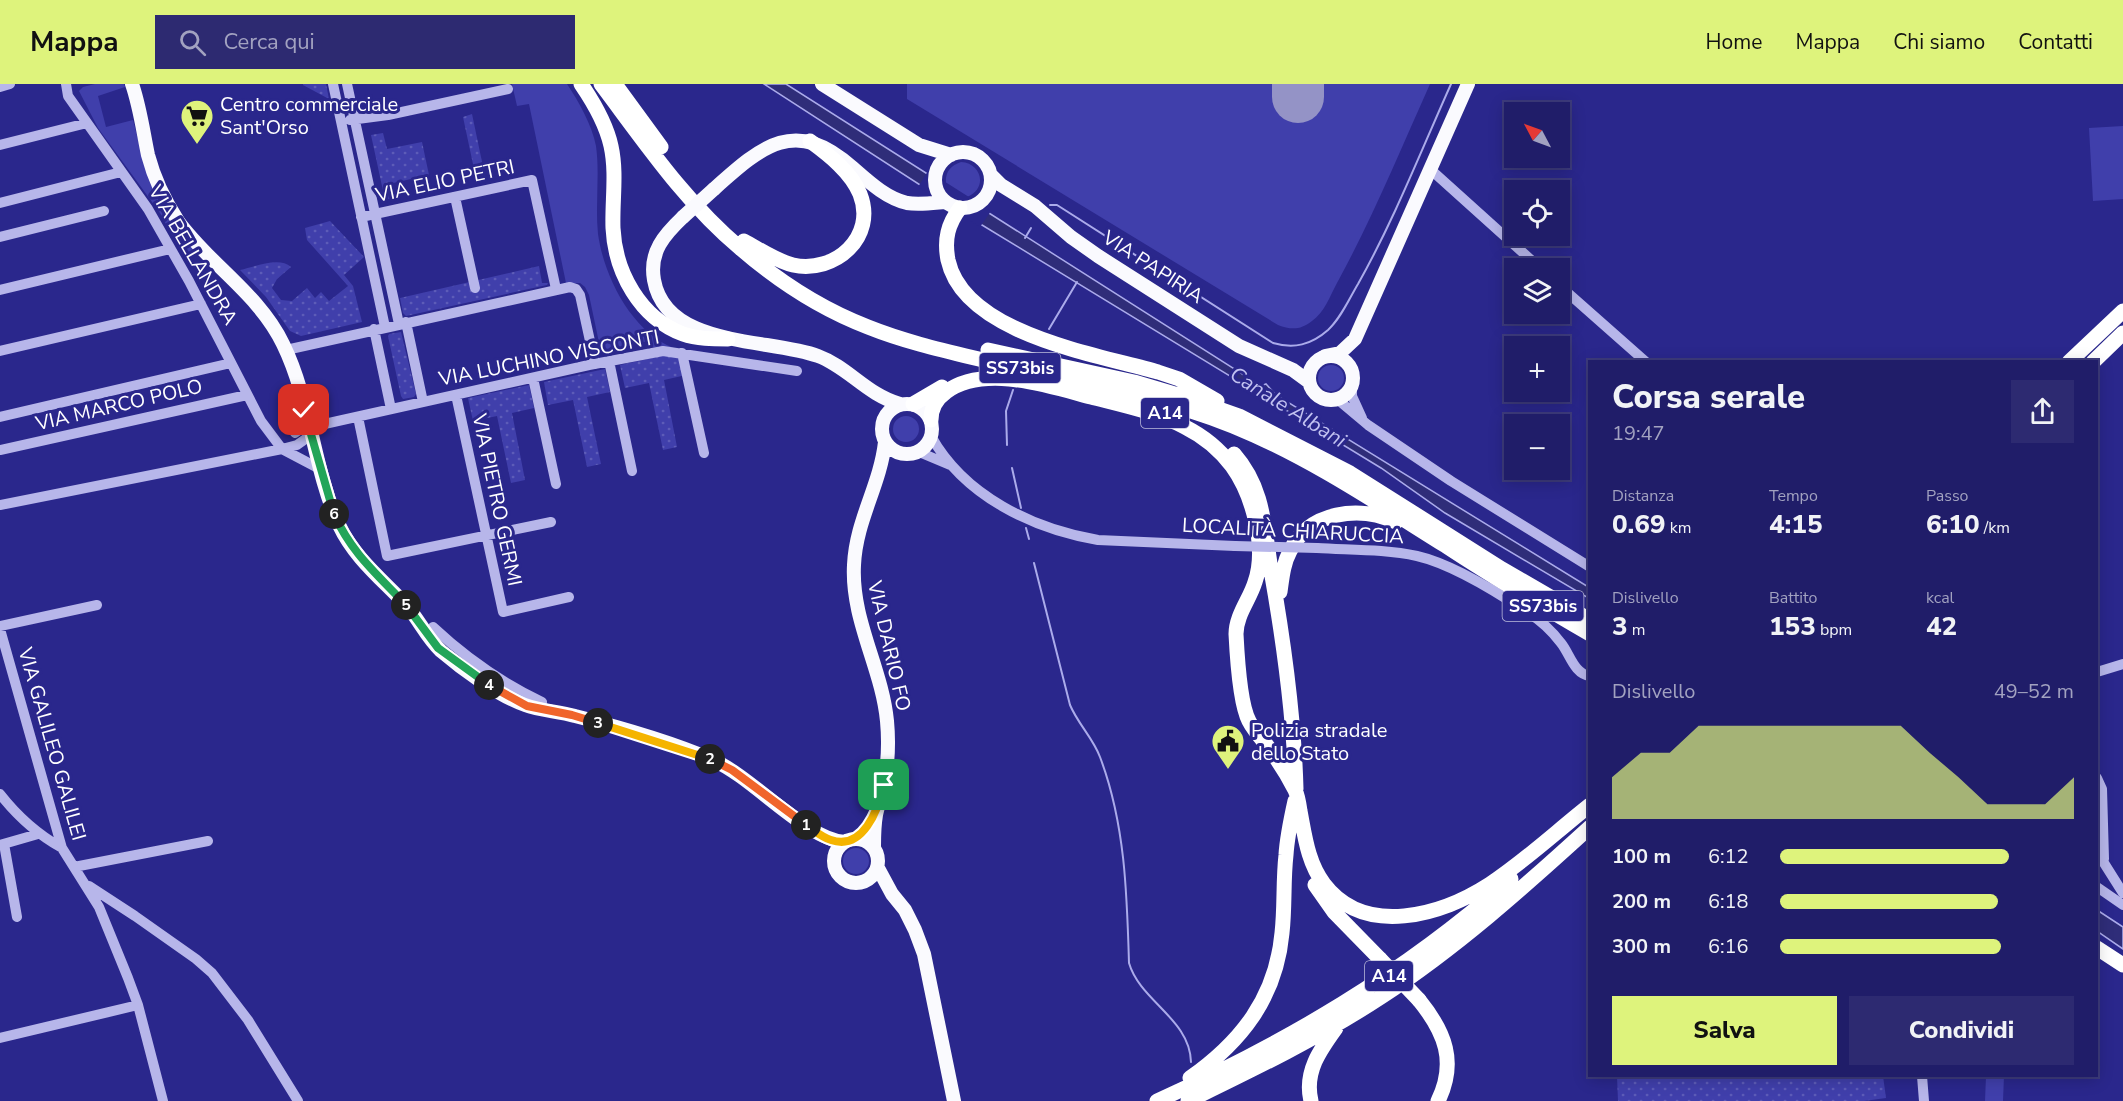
<!DOCTYPE html>
<html lang="it">
<head>
<meta charset="utf-8">
<style>
  body { margin:0; font-family:"Nunito Sans",sans-serif; background:#2d2a71; color:#f1f3f6; height:100vh; display:flex; flex-direction:column; font-size:22px; white-space:nowrap }
  * { box-sizing:border-box; margin:0 }
  p { font-size:20px; color:#a2a2c0 }
  .icon { flex:none; width:33px; height:33px; fill:none; stroke:currentColor; stroke-width:2; stroke-linecap:round; stroke-linejoin:round }
  .map { position:relative; flex:1; overflow:hidden }
  .side { position:absolute; left:1588px; top:276px; width:510px; height:717px; display:flex; flex-direction:column; background:#201d69; border-radius:0px; box-shadow:0 3px 15px #0003,0 0 0 2px #3d3b7d }
  .side>* { flex:none }
  .needle { width:39px; rotate:311deg }
  .tools { position:absolute; left:1504px; top:18px; display:grid; gap:12px }
  .tools a { display:grid; place-items:center; width:66px; height:66px; border-radius:0px; background:#201d69; box-shadow:0 3px 15px #0003,0 0 0 2px #3d3b7d; font-size:30px }
  .pin { position:absolute; display:grid; place-items:center; width:51px; height:51px; color:#fff; margin:-26px; border-radius:12px; box-shadow:0 3px 9px #0006 }
  .km { position:absolute; width:30px; height:30px; margin:-15px; border-radius:50%; background:#222; color:#fff; font-size:16px; line-height:30px; text-align:center }
  .round { display:grid; place-items:center; flex:none; width:63px; height:63px; border-radius:0px; background:#2d2a71 }
  .headline { display:flex; align-items:center; justify-content:space-between; height:102px; padding:0 24px }
  h1 { font-size:33px; font-weight:800; line-height:45px }
  .stats { display:grid; grid-template-columns:repeat(3,1fr); gap:9px; height:102px; padding:6px 24px }
  .stats div { display:grid; align-content:center }
  .stats b { font-size:26px; font-weight:800 }
  .stats small { font-size:16px; font-weight:400 }
  .stats p { font-size:16px }
  .chart { height:168px; padding:12px 24px }
  .chart p { display:flex; justify-content:space-between }
  .chart svg { width:100%; height:108px; margin-top:6px; fill:#def37c; opacity:.7 }
  .cta { display:flex; gap:12px; margin-top:auto; padding:12px 24px }
  .cta a { flex:1; height:69px; border-radius:0px; background:#def37c; color:#111; font-size:24px; font-weight:800; line-height:69px; text-align:center }
  .cta a+a { background:#2d2a71; color:#f1f3f6 }
  ul { padding:0 24px; list-style:none; font-size:20px }
  li { display:grid; grid-template-columns:96px 72px 1fr; align-items:center; height:45px }
  li i { height:15px; border-radius:8px; background:#def37c }
  header { display:flex; align-items:center; gap:36px; box-sizing:border-box; height:84px; padding:0 30px; background:#def37c; color:#111 }
  header strong { font-size:28px }
  nav { display:flex; gap:33px; margin-inline-start:auto; font-size:21px }
  .search { width:420px; height:54px; background:#2d2a71; display:flex; align-items:center; gap:15px; box-sizing:border-box; padding:0 21px; border-radius:0px; color:#a2a2c0; font-size:22px }
  .map>svg:first-child { display:block }
</style>
</head>
<body>
<header>
<strong>Mappa</strong>
<div class="search"><svg class="icon" aria-label="search" viewBox="0 0 24 24"><circle cx="10" cy="10" r="6"/><path d="M15 15l6 6"/></svg>Cerca qui</div>
<nav><a>Home</a><a>Mappa</a><a>Chi siamo</a><a>Contatti</a></nav>
</header>
<div class="map">
<svg width="2123" height="1017" viewBox="0 0 2123 1017">
  <defs>
    <pattern id="garden-dots" width="8" height="8" patternUnits="userSpaceOnUse" patternTransform="scale(1.5)"><rect width="8" height="8" fill="#403fab"/><path d="M2 2h.1M6 6h.1" fill="none" stroke="#5d5cb8" stroke-width="1.8" stroke-linecap="round"/></pattern>
  </defs>
  <rect width="100%" height="100%" fill="#2a278c"/>
  <path fill="#403fab" d="M95 0H124L125 3 98 12 106 43 133 36 140 63 197 167 183 172 160 129 98 44 79 7 83 3Z
    M512 0H567C579 18 592 41 596 62 600 91 595 121 598 150 604 193 632 248 674 264L650 263 648 257 601 268 589 211 585 203 580 199H566L529 20 517 22Z
    M907 0H1430C1400 67 1372 135 1337 199 1330 212 1324 229 1312 237 1301 246 1291 246 1278 241L907 15Z
    M2123 42V115L2093 117 2089 44Z
    M961 78C982 79 988 105 967 113L946 100C945 88 950 82 961 78Z
    M1318 294a13 13 0 1 1 26 0a13 13 0 1 1-26 0Z
    M893 345a13 13 0 1 1 26 0a13 13 0 1 1-26 0Z
    M843 777a13 13 0 1 1 26 0a13 13 0 1 1-26 0Z
    M1986 992H2004L2003 1017H1985Z"/>
  <path fill="url(#garden-dots)" d="M303 0H326L329 15 303 1Z
    M472 30 486 97 477 99 463 33Z
    M383 49 387 65 422 58 429 91 393 99 396 113 385 116 371 51Z
    M330 137 364 173 344 191 353 202 362 238 301 252 290 247 266 213 240 186C255 183 279 172 291 183L277 195 272 204 281 216 292 217 307 204 315 214 321 208 329 217 348 202 307 156 305 144Z
    M539 182 542 199H548L547 201 406 232 403 229 400 214Z
    M401 248 416 310 414 313 403 315 401 312 388 252 389 250Z
    M666 271 682 273 686 291 664 296 677 363 663 366 649 299 625 304 620 281Z
    M605 285 610 308 587 313 601 380 587 383 573 316 548 321 544 298Z
    M529 301 534 324 512 329 525 396 511 399 497 332 473 337 468 314Z
    M1617 992H1883L1886 1014 1864 1017H1618Z"/>
  <path fill="#2f2d79" stroke="#ababeb" stroke-width="1.5" d="M764 0H786L1261 302 1266 300 1276 311 1590 504V515L1445 429 1381 384 982 141Z
    M2097 826 2123 843V865L2097 847Z"/>
  <path fill="#2a278c" d="M928 87 991 127 980 143 918 103Z"/>
  <g fill="none" stroke-linecap="round" stroke-linejoin="round">
    <path stroke="#ababeb" stroke-width="2" d="M1050 121H1057L1273 259C1294 265 1311 261 1328 246 1341 234 1349 215 1358 200 1394 136 1421 67 1451 0
      M1025 154 1031 144
      M1049 245 1077 198
      M1007 361 1006 327 1013 306
      M1012 384 1021 424
      M1026 444 1029 455
      M1034 479 1070 621C1078 640 1093 654 1100 673 1125 739 1127 809 1129 879 1140 917 1190 935 1191 978"/>
    <path stroke="#9493c6" stroke-width="52" d="M1298 0V13"/>
    <path stroke="#b7b6ea" stroke-width="10" d="M66 0 68 12 148 125 189 197 261 337 282 365 320 385
      M333 0 385 243
      M347 0 399 240
      M0 3 10 0
      M350 36 388 31 508 5
      M0 61 87 39
      M1430 85 1540 184
      M455 113 475 204
      M0 119 121 88
      M361 133 532 96 556 205
      M0 153 104 127
      M1560 202 1646 278
      M0 206 170 165
      M406 238 423 318
      M374 245 391 325
      M286 266 570 203 576 205 580 211 595 280
      M0 267 201 220
      M682 269 704 369
      M609 277 632 387
      M533 294 556 400
      M1352 299V312L1362 334
      M456 311 503 528 569 513
      M1337 315 1368 341 1451 397 1590 483
      M0 333 231 279
      M358 333 387 472 551 438
      M295 349 308 340 320 341 589 281 663 267 797 287
      M931 352C964 412 1033 445 1098 456L1235 462
      M0 366 247 311
      M919 368 950 381
      M0 421 282 365 297 361 311 351
      M1317 464C1350 466 1385 465 1417 472 1452 480 1497 508 1527 528 1540 536 1552 547 1561 559 1570 570 1574 590 1590 592
      M0 542 97 521
      M433 543C465 573 502 599 542 618
      M0 545 62 764 99 823 128 894 138 921 163 1017
      M2097 588 2123 580
      M2097 694 2102 705 2104 775
      M0 710C18 733 37 750 62 764
      M4 760 17 833
      M0 761 38 750
      M2104 779 2123 809
      M74 783 208 757
      M89 802 135 832 196 875 212 889 248 936 298 1017
      M2097 803 2123 821
      M0 954 138 921
      M1922 992 1924 1017"/>
    <path stroke="#fafafe" stroke-width="14" d="M132 0C140 23 143 47 148 71 154 94 165 117 178 137 210 181 259 210 283 260 311 317 313 384 339 441 355 475 383 496 407 522 419 536 427 554 441 567 462 585 499 612 525 621 541 627 558 627 575 632 619 643 671 658 713 676 754 694 805 755 845 758
      M822 0 919 61 951 71
      M935 96a28 28 0 1 1 56 0a28 28 0 1 1-56 0Z
      M991 91 1001 101 1035 122 1071 153 1098 172 1239 262 1293 286 1308 297
      M714 105C762 62 795 32 853 84 869 98 886 114 907 119 919 121 933 119 944 118
      M683 133C664 151 649 168 654 196 666 264 769 254 818 272 848 283 867 311 900 320
      M1309 294a22 22 0 1 1 44 0a22 22 0 1 1-44 0Z
      M1325 272 1340 269 1355 255 1468 0
      M882 345a25 25 0 1 1 50 0a25 25 0 1 1-50 0Z
      M834 777a22 22 0 1 1 44 0a22 22 0 1 1-44 0Z
      M874 763C874 753 874 742 876 731 878 721 882 711 884 701 888 680 889 658 887 637 882 584 851 536 854 481 856 436 880 402 885 358
      M878 784 892 810 905 826 915 846 924 870 954 1017"/>
    <path stroke="#fff" stroke-width="15" d="M581 0C594 19 606 39 611 62 617 89 612 117 613 144 615 188 640 234 683 250 697 255 713 255 728 255
      M601 0C644 57 685 118 740 164 778 197 821 225 868 243 908 259 950 268 991 278 1073 296 1156 311 1233 342 1309 373 1377 419 1446 462 1493 493 1542 522 1590 550
      M615 0 661 63
      M960 124C948 140 944 155 948 176 964 250 1096 270 1158 288L1179 295 1217 317
      M744 157C759 165 776 177 793 181 835 190 877 153 860 110 851 88 829 71 810 57
      M988 266 1134 298 1188 314 1239 332 1350 389 1502 485 1590 536
      M2069 278 2123 227
      M2093 278 2123 249
      M913 320 942 303
      M931 336C931 324 936 315 946 308 984 280 1049 302 1091 313 1122 321 1156 328 1185 343 1203 352 1220 366 1232 382 1253 411 1267 464 1255 498 1250 515 1236 531 1236 550 1237 570 1240 620 1249 637 1253 645 1259 652 1265 659 1276 673 1287 690 1295 706 1298 712 1299 720 1300 727 1305 753 1308 779 1324 800 1365 854 1442 831 1490 800 1525 777 1557 747 1590 721
      M1234 370C1264 404 1264 443 1271 486 1284 559 1294 631 1296 705
      M1280 508C1282 494 1283 480 1290 467 1309 427 1360 421 1396 438
      M1315 801 1334 828 1380 875
      M2097 864 2123 881
      M1419 916C1445 948 1457 978 1438 1017
      M1190 994C1241 958 1276 914 1282 849 1285 823 1283 797 1286 771 1287 753 1291 735 1295 717
      M1157 1017C1289 957 1402 891 1511 795
      M1188 1017C1254 985 1320 953 1381 913 1457 863 1523 804 1590 743
      M1311 1017C1304 988 1320 966 1336 944"/>
    <path stroke="#b7b6ea" stroke-width="10" d="M1235 462 1317 464"/>
    <path stroke="#fafafe" stroke-width="14" d="M683 133 714 105"/>
    <path stroke="#fff" stroke-width="15" d="M1380 875 1419 916"/>
  </g>
  <g fill="none" stroke-linecap="round" stroke-linejoin="round">
    <defs>
      <path id="split-1" d="M806 741C814 746 821 753 831 756 863 767 878 726 884 701"/>
      <path id="split-2" d="M710 675 732 686 806 741"/>
      <path id="split-3" d="M598 639 710 675"/>
      <path id="split-4" d="M489 601 527 622 572 631 598 639"/>
      <path id="split-5" d="M406 521 438 564 489 601"/>
      <path id="split-6" d="M334 430C352 470 377 490 406 521"/>
      <path id="split-7" d="M304 326 334 430"/>
    </defs>
    <use href="#split-1" stroke="#fff" stroke-width="12"/>
    <use href="#split-2" stroke="#fff" stroke-width="12"/>
    <use href="#split-3" stroke="#fff" stroke-width="12"/>
    <use href="#split-4" stroke="#fff" stroke-width="12"/>
    <use href="#split-5" stroke="#fff" stroke-width="12"/>
    <use href="#split-6" stroke="#fff" stroke-width="12"/>
    <use href="#split-7" stroke="#fff" stroke-width="12"/>
    <use href="#split-1" stroke="#f5b400" stroke-width="8"/>
    <use href="#split-2" stroke="#f0652b" stroke-width="8"/>
    <use href="#split-3" stroke="#f5b400" stroke-width="8"/>
    <use href="#split-4" stroke="#f0652b" stroke-width="8"/>
    <use href="#split-5" stroke="#22a559" stroke-width="8"/>
    <use href="#split-6" stroke="#22a559" stroke-width="8"/>
    <use href="#split-7" stroke="#22a559" stroke-width="8"/>
  </g>
  <defs>
    <symbol id="supermarket-pin" viewBox="-11 -11 22 30"><path d="M0 17L-7.5 6A9.5 9.5 0 1 1 7.5 6Z" fill="#def37c" stroke="#2a278c"/><path d="M-6-5.5h2.5l.6 2H6L4.5 2H-2.5L-4.4-4H-6ZM-1.5 3.2a1.3 1.3 0 1 0 .1 0ZM3 3.2a1.3 1.3 0 1 0 .1 0Z" fill="#111"/></symbol>
    <symbol id="civic-pin" viewBox="-11 -11 22 30"><path d="M0 17L-7.5 6A9.5 9.5 0 1 1 7.5 6Z" fill="#def37c" stroke="#2a278c"/><path d="M-.6-6.5H3V-4.5H.6V-3L4-1V1h2V6H-6V1h2V-1L-.6-3ZM-1.2 2.5V6h2.4V2.5Z" fill="#111"/></symbol>
  </defs>
  <g fill-rule="evenodd">
    <use href="#supermarket-pin" x="178" y="13" width="38" height="52"/>
    <use href="#civic-pin" x="1209" y="638" width="38" height="52"/>
  </g>
  <g text-anchor="middle" dominant-baseline="central" stroke-width="6" stroke-linejoin="round" paint-order="stroke">
    <g fill="#2a278c" stroke="#bfbedc" stroke-width="1.5">
      <rect x="979.5" y="269" width="81" height="30" rx="4.5"/>
      <rect x="1141" y="314" width="48" height="30" rx="4.5"/>
      <rect x="1502.5" y="507" width="81" height="30" rx="4.5"/>
      <rect x="1365" y="877" width="48" height="30" rx="4.5"/>
    </g>
    <g font-size="18" font-weight="bold" fill="#fff">
      <text x="1020" y="284">SS73bis</text>
      <text x="1165" y="329">A14</text>
      <text x="1543" y="522">SS73bis</text>
      <text x="1389" y="892">A14</text>
    </g>
    <g font-size="20" fill="#fff" stroke="#2a278c" text-anchor="start">
      <text x="220" y="20">Centro commerciale<tspan x="220" dy="23">Sant'Orso</tspan></text>
      <text x="1251" y="646">Polizia stradale<tspan x="1251" dy="23">dello Stato</tspan></text>
    </g>
    <g font-size="20" fill="#fff" stroke="#2a278c">
      <text transform="translate(445 97) rotate(-12)">VIA ELIO PETRI</text>
      <text transform="translate(193 171) rotate(60)">VIA BELLANDRA</text>
      <text transform="translate(1153 183) rotate(33)">VIA PAPIRIA</text>
      <text transform="translate(549 274) rotate(-11)">VIA LUCHINO VISCONTI</text>
      <text transform="translate(119 321) rotate(-13)">VIA MARCO POLO</text>
      <text transform="translate(497 416) rotate(78)">VIA PIETRO GERMI</text>
      <text transform="translate(1293 447) rotate(3)">LOCALITÀ CHIARUCCIA</text>
      <text transform="translate(889 562) rotate(77)">VIA DARIO FO</text>
      <text transform="translate(52 660) rotate(74)">VIA GALILEO GALILEI</text>
    </g>
    <g font-size="21" font-style="italic" fill="#c2c2f1" stroke="#2a278c">
      <text transform="translate(1288 323) rotate(32)">Canale Albani</text>
    </g>
  </g>
</svg>
<div class="tools">
<a><svg class="needle" viewBox="-14 -14 28 28"><path d="M0-13l5 13h-10z" fill="#e53935"/><path d="M0 13l5-13h-10z" fill="#a2a2c0"/></svg></a>
<a><svg class="icon" aria-label="locate" viewBox="0 0 24 24"><circle cx="12" cy="12" r="6"/><path d="M12 2v4M12 18v4M2 12h4M18 12h4"/></svg></a>
<a><svg class="icon" aria-label="layers" viewBox="0 0 24 24"><path d="M12 4l9 5-9 5-9-5zM3 14l9 5 9-5"/></svg></a>
<a>+</a>
<a>−</a>
</div>
<div class="pin" style="left:884px;top:701px;background:#1e9e55"><svg class="icon" aria-label="arrive" viewBox="0 0 24 24"><path d="M6 21V4h12l-3 4 3 4H6"/></svg></div>
<div class="pin" style="left:304px;top:326px;background:#d93025"><svg class="icon" aria-label="check" viewBox="0 0 24 24"><path d="M5 12l5 5 9-10"/></svg></div>
<b class="km" style="left:806px;top:741px">1</b>
<b class="km" style="left:710px;top:675px">2</b>
<b class="km" style="left:598px;top:639px">3</b>
<b class="km" style="left:489px;top:601px">4</b>
<b class="km" style="left:406px;top:521px">5</b>
<b class="km" style="left:334px;top:430px">6</b>
<section class="side">
<div class="headline"><div><h1>Corsa serale</h1><p>19:47</p></div><a class="round"><svg class="icon" aria-label="share" viewBox="0 0 24 24"><path d="M12 15V3M7 8l5-5 5 5M5 13v7h14v-7"/></svg></a></div>
<div class="stats">
<div><p>Distanza</p><b>0.69<small> km</small></b></div>
<div><p>Tempo</p><b>4:15</b></div>
<div><p>Passo</p><b>6:10<small> /km</small></b></div>
</div>
<div class="stats">
<div><p>Dislivello</p><b>3<small> m</small></b></div>
<div><p>Battito</p><b>153<small> bpm</small></b></div>
<div><p>kcal</p><b>42</b></div>
</div>
<div class="chart"><p><span>Dislivello</span>49–52 m</p>
<svg viewBox="0 0 160 44" preserveAspectRatio="none"><path d="M0 44V27L10 17L20 17L30 6L40 6L50 6L60 6L70 6L80 6L90 6L100 6L110 17L120 27L130 38L140 38L150 38L160 27V44z"/></svg>
</div>
<ul>
<li><b>100 m</b>6:12<i style="width:78%"></i></li>
<li><b>200 m</b>6:18<i style="width:74%"></i></li>
<li><b>300 m</b>6:16<i style="width:75%"></i></li>
</ul>
<div class="cta"><a>Salva</a><a>Condividi</a></div>
</section>
</div>
</body>
</html>
